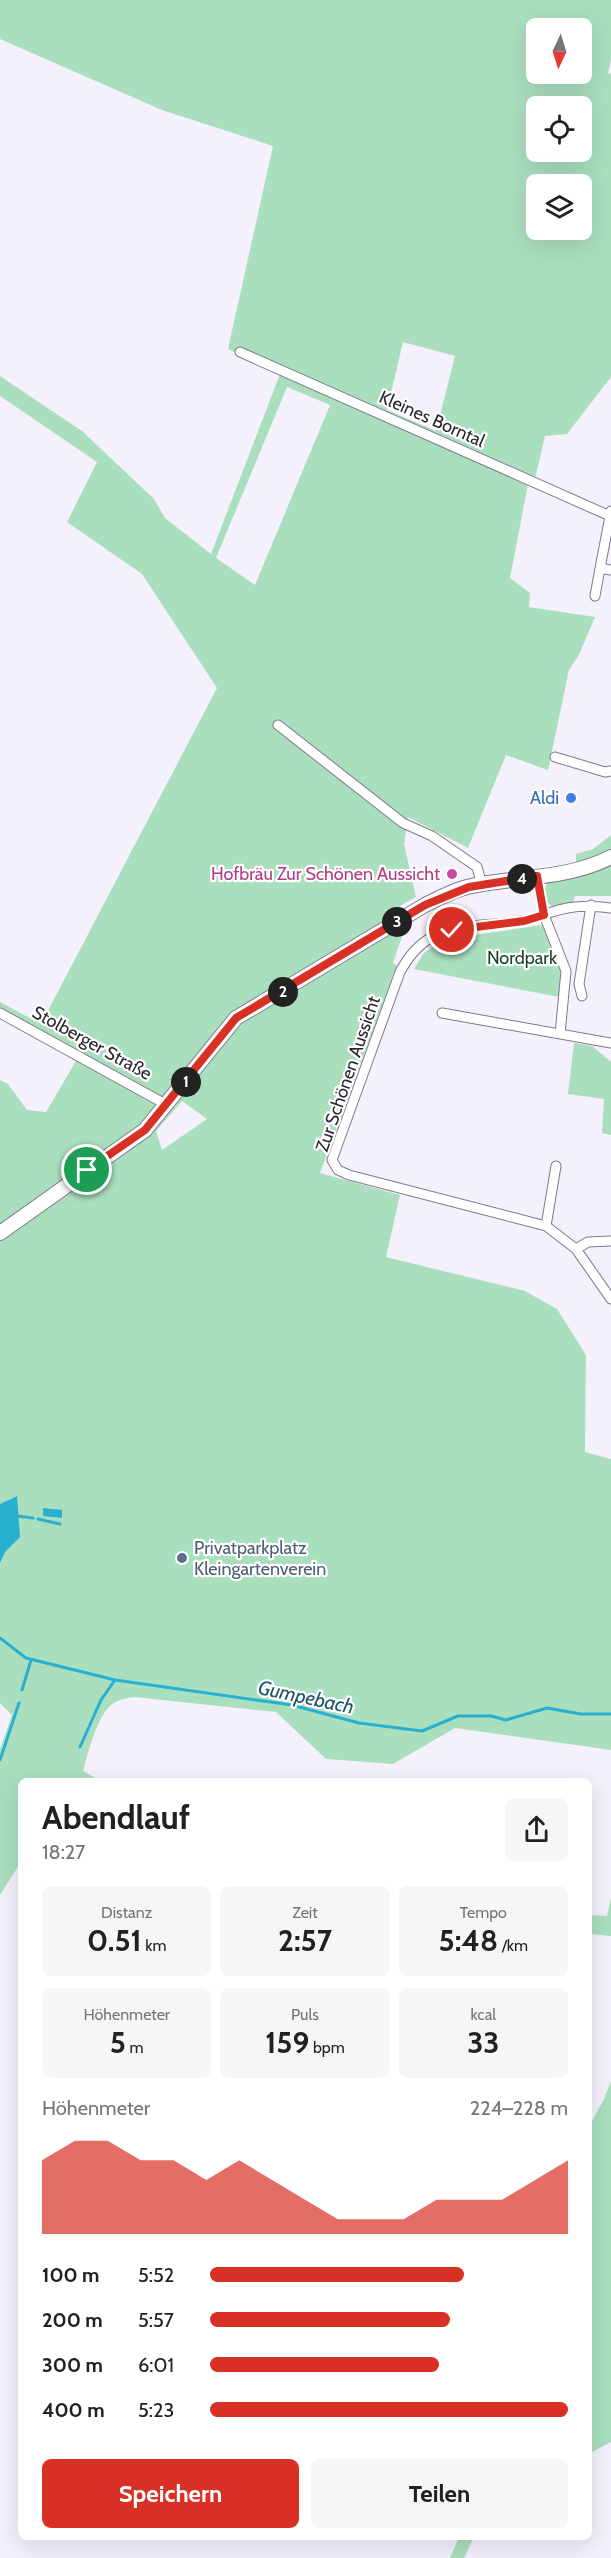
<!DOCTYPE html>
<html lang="de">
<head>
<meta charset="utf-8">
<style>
  body { margin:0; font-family:Cabin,sans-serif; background:#f6f6f6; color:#202124; height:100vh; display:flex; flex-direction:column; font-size:22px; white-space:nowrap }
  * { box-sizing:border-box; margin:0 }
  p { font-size:20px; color:#757577 }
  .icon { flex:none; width:33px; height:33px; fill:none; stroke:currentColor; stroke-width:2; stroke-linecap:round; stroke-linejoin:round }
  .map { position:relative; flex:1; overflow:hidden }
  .side { position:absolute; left:18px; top:1778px; width:574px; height:762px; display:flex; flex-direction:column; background:#fff; border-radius:9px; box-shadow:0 6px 24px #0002 }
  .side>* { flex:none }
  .needle { width:39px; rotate:184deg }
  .tools { position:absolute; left:526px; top:18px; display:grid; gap:12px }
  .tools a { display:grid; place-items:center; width:66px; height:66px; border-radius:9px; background:#fff; box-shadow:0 6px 24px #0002; font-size:30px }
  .pin { position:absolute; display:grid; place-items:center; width:51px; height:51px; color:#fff; margin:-26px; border:3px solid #fff; border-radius:50%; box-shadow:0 2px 6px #0007 }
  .km { position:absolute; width:30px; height:30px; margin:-15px; border-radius:50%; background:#222; color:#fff; font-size:16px; line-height:30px; text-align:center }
  .round { display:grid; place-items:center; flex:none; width:63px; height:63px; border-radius:9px; background:#f6f6f6 }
  .overview { display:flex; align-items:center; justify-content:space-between; height:102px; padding:0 24px }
  h1 { font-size:33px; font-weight:800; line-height:45px }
  .figures { display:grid; grid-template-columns:repeat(3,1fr); gap:9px; height:102px; padding:6px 24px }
  .figures div { display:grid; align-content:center; border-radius:9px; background:#f6f6f6; text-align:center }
  .figures b { font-size:30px; font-weight:800 }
  .figures small { font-size:16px; font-weight:400 }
  .figures p { font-size:16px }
  .chart { height:168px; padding:12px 24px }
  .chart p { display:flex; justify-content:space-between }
  .chart svg { width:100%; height:108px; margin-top:6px; fill:#d93025; opacity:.7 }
  .action { display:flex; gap:12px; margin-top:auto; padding:12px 24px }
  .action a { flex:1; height:69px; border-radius:9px; background:#d93025; color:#fff; font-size:24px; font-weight:800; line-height:69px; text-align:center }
  .action a+a { background:#f6f6f6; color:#202124 }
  ul { padding:0 24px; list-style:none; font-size:20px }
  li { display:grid; grid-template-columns:96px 72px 1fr; align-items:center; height:45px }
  li i { height:15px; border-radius:8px; background:#d93025 }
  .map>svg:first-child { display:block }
</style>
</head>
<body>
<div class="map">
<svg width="611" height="2558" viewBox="0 0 611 2558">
  <rect width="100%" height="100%" fill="#f5f1fc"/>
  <path fill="#aadfbe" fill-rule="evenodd" d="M0 0H611V60L608 73 611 74V377L567 434 545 436 536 475 528 484 510 578 530 593 529 607 595 617 579 655 569 670 548 770 506 755 468 848 408 817 404 844 416 897 400 906 405 928 393 963 397 965 320 1173 400 1195 386 1257 525 1291 557 1309 586 1355 585 1452 611 1459V1750L455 1728 393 1764 326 1759 276 1712 134 1697C127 1698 117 1700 111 1705 97 1717 88 1753 83 1771L99 1780H21V1862L0 1895V1749L12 1715 0 1703V1563L17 1496 0 1504V1080L8 1084 27 1110 46 1112 76 1061 0 1018V1002L41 1024 217 688 142 574 67 522 97 462 0 396V376L82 431 154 499 165 518 211 554 280 374 228 349 273 146 162 110 0 39ZM537 28H582V74H537ZM537 106H582V152H537ZM537 184H582V230H537ZM403 342 455 356 436 431 387 410ZM287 387 330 405 255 585 216 558ZM182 1101 207 1119 162 1150 156 1131Z
    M611 835V849L596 858 576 864V854L593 849Z
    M611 860V896H575L573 904 552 906 545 901 542 892 550 879Z
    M542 925 562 968 559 997 414 969 423 954 441 940Z
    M574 1043 592 1046 611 1062V1135L602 1133 604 1099 568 1094Z
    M611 1898V1936L590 1934V1915L607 1916Z
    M611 2081V2442L590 2453V2125L604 2099Z
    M459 2537H474L464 2558H450Z"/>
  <path fill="#29b0d1" d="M17 1496 20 1537 5 1552 0 1563V1504Z
    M43 1508 62 1510V1518L43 1516Z"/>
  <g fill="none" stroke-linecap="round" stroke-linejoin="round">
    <path stroke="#29b0d1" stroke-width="3" d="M17 1516 33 1518
      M38 1519 60 1524
      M0 1638 26 1658 115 1680 292 1705 359 1723 422 1731 458 1716H491L506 1720 547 1708 581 1714H611
      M22 1690 31 1660
      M80 1747 101 1700 115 1680
      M0 1760 19 1703"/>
    <defs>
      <path id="street" d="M240 352 610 516
        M611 511 600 568 611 570
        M595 596 600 568
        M278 725 403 823 432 836 477 867 482 885
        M555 757 605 772 611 771
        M537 876 544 915 566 971 560 1034
        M611 908C591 905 571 905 552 912 541 915 532 920 521 921 493 926 459 923 434 936 418 944 408 957 400 972L332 1160 338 1170 349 1175 546 1226 576 1249 611 1299
        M582 996 579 984 591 905
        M0 1013 167 1105
        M442 1013 611 1043
        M546 1226 556 1166
        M576 1249 588 1242 611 1241"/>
      <path id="secondary" d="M0 1233 145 1130 236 1018 425 905C439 898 452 891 467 887 515 876 567 880 611 857"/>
    </defs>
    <use href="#street" stroke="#817790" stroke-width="11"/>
    <use href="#secondary" stroke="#817790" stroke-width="16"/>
    <use href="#street" stroke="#fff" stroke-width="9"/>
    <use href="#secondary" stroke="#fff" stroke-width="14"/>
  </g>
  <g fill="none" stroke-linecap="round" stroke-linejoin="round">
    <defs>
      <path id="route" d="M87 1170 145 1130 236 1018 425 905 469 887 537 876 544 915 524 921 452 930"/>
    </defs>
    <use href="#route" stroke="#fff" stroke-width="12"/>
    <use href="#route" stroke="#d93025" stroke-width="8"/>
  </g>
  <circle fill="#3f7fe0" stroke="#fff" stroke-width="2" cx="571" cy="798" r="6"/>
  <circle fill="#d1479c" stroke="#fff" stroke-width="2" cx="452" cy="874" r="6"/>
  <circle fill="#5c6f8a" stroke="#fff" stroke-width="2" cx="182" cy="1558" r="6"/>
  <g text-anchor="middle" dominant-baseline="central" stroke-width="4.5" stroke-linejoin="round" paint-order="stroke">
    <g font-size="18" fill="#292530" stroke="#fff">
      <text transform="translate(432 419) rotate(24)">Kleines Borntal</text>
      <text transform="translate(92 1043) rotate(29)">Stolberger Straße</text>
      <text transform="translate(348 1074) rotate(-71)">Zur Schönen Aussicht</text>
    </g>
    <g font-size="18" fill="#366cbe" stroke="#fff" text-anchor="end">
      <text x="559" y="798">Aldi</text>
    </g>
    <g font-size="18" fill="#b23c85" stroke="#fff" text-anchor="end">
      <text x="440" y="874">Hofbräu Zur Schönen Aussicht</text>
    </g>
    <g font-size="18" fill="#1a422d" stroke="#fff">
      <text x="522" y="958">Nordpark</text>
    </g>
    <g font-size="18" fill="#4e5e75" stroke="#fff" text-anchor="start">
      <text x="194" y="1548">Privatparkplatz<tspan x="194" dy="21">Kleingartenverein</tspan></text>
    </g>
    <g font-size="20" font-style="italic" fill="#205462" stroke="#fff">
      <text transform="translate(306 1697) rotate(12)">Gumpebach</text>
    </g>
  </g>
</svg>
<div class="tools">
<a><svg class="needle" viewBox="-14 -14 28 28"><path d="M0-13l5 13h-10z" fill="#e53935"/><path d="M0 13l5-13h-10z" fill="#757577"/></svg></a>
<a><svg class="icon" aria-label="locate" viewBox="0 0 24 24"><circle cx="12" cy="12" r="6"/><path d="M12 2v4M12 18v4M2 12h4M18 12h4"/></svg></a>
<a><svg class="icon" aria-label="layers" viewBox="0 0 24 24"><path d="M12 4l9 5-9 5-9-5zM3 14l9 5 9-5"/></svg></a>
</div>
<div class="pin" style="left:87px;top:1170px;background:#1e9e55"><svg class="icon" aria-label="arrive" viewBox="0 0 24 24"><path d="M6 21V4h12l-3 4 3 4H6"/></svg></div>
<div class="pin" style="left:452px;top:930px;background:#d93025"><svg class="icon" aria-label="check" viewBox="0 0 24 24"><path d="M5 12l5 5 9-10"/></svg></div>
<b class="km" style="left:186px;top:1082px">1</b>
<b class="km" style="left:283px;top:992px">2</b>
<b class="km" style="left:397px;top:922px">3</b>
<b class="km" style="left:522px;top:879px">4</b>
<section class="side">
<div class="overview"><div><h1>Abendlauf</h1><p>18:27</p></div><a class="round"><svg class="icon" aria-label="share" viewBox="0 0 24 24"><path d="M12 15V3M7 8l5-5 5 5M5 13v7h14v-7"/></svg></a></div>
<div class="figures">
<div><p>Distanz</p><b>0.51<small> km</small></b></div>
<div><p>Zeit</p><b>2:57</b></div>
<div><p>Tempo</p><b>5:48<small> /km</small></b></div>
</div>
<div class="figures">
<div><p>Höhenmeter</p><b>5<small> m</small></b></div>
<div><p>Puls</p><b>159<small> bpm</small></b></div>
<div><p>kcal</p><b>33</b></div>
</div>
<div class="chart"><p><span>Höhenmeter</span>224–228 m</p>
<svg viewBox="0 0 160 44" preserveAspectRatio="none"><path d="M0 44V14L10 6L20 6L30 14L40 14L50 22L60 14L70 22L80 30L90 38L100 38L110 38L120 30L130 30L140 30L150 22L160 14V44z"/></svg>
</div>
<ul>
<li><b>100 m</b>5:52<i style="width:71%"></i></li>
<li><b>200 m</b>5:57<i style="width:67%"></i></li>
<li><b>300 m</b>6:01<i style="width:64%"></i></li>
<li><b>400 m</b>5:23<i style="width:100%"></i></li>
</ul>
<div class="action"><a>Speichern</a><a>Teilen</a></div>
</section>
</div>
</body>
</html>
